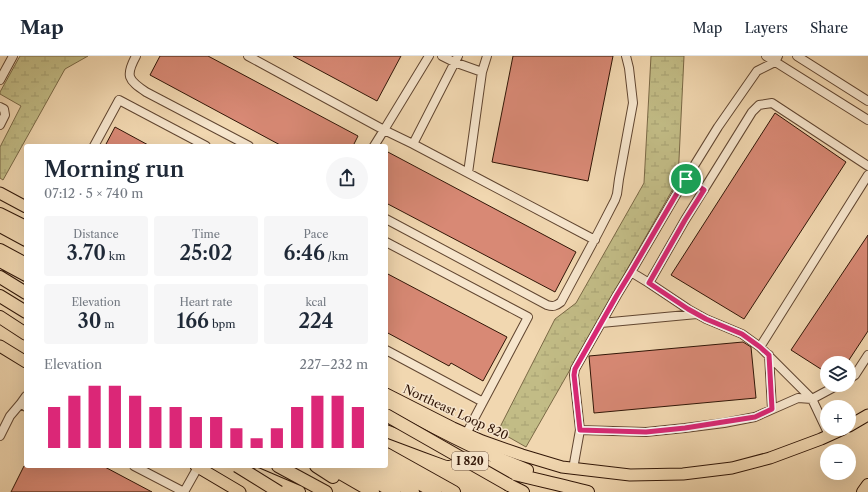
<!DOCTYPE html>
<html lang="en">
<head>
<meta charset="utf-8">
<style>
  body { margin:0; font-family:"Libre Caslon Text",serif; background:#f6f6f7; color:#1f2937; height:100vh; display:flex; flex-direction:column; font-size:15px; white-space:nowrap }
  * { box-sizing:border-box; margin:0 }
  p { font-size:13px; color:#747a83 }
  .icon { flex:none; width:22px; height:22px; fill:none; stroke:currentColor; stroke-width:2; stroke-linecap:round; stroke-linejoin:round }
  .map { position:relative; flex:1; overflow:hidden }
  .drawer { position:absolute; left:24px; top:88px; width:364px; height:324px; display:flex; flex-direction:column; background:#fff; border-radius:4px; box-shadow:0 4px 16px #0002 }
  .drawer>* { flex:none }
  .controls { position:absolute; left:820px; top:300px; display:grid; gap:8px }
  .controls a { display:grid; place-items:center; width:36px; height:36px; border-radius:50%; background:#fff; box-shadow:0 4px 16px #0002; font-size:20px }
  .pin { position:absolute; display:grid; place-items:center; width:34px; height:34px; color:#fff; margin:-17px; border:2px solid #fff; border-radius:50%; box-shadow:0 1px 4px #0007 }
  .round { display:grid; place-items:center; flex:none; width:42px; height:42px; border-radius:21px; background:#f6f6f7 }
  .overview { display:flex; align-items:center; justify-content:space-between; height:68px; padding:0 20px }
  h1 { font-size:22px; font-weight:600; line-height:30px }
  .figures { display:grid; grid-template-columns:repeat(3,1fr); gap:6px; height:68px; padding:4px 20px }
  .figures div { display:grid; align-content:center; border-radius:4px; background:#f6f6f7; text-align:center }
  .figures b { font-size:20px; font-weight:600 }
  .figures small { font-size:11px; font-weight:400 }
  .figures p { font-size:11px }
  .chart { height:112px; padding:8px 20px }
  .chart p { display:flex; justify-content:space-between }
  .chart svg { width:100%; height:72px; margin-top:4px; stroke:#db2777; stroke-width:6 }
  header { display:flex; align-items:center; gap:24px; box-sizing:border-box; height:56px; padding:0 20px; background:#fff; border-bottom:1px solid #e0e1e3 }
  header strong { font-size:19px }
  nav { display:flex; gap:22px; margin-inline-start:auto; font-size:14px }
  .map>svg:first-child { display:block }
</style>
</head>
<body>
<header>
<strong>Map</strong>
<nav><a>Map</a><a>Layers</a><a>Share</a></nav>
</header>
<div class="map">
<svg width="868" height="436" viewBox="0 0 868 436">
  <defs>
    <pattern id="wetland-marsh" width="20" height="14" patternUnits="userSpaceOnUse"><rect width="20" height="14" fill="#c2bc86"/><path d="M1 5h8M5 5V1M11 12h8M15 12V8" fill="none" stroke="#a7a172"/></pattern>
  </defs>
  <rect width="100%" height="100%" fill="#f1d7b0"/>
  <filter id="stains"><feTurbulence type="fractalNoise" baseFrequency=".005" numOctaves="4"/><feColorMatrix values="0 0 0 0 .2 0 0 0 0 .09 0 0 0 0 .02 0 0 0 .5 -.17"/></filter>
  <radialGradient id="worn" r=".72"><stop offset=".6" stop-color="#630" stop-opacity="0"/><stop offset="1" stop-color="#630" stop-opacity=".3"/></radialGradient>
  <path fill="url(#wetland-marsh)" stroke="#7a6946" d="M20 0H88L65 13 3 124 0 122V91L21 50 0 38V36Z
    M651 0H684L678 124 526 391 498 375 555 263 576 247 644 127Z"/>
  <path fill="#d88975" stroke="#311607" d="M160 0H208L358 80 353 90H282L150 19Z
    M293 0H401L377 45Z
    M513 0H613L588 125 492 106Z
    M775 57 846 106 744 263 671 219Z
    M115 71 150 90H105Z
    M386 95 576 196 555 236 386 147Z
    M868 179V275L847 307H827V317L791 294Z
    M386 217 507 281 483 325 451 307 449 310 386 276Z
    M743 286 751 291 756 342 594 357 589 300Z
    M24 410H103L152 436H11Z"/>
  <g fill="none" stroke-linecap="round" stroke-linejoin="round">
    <defs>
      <path id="minor" d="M136 0C125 20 128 24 146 36L249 90
        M248 0 384 74 374 90
        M429 0 384 74 413 88 595 184
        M442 0 454 6 482 16
        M766 0 868 64
        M778 0 775 6 757 15 718 71 676 139 631 216 617 239 575 313 574 319 580 374 646 376 685 372 724 367 755 361 798 342 812 343 838 329
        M797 0 868 45
        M0 24 13 0
        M0 51 4 53 5 59 0 69
        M413 88 458 0
        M94 90 119 44 206 90
        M468 117 482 16 487 0
        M686 123 704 134
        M386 163 547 249C553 251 556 250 561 246L598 177 615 144 617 138 619 123 633 47 629 12 626 0
        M386 186 528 261 466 378
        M631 216 649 227 685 164 752 56 759 49 772 47 868 110
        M649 227 688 253 706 263 742 278 760 291 812 343 829 379
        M601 267 697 258
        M760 291 868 119
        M386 294 483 346
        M769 299 772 353
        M849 323 855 319 868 299
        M26 340 21 347 26 351
        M0 380 10 360 21 347
        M134 410 184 436
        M573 413 580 374
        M184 436 198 411"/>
      <path id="major" d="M0 137 26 151
        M0 290 26 306
        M386 338 453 372 482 385 522 399 562 411 630 419 683 418 732 412 770 402 821 383 843 373
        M849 370 868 359
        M196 410 240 436"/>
      <path id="highway" d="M0 158 26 171
        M0 170 26 184
        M0 194 26 208
        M0 205 26 219
        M0 221 26 237
        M0 240 26 256
        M0 261 26 278
        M386 345C432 371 478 395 527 414
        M386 375 426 390 448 398
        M386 398 454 436
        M475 407C512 419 551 426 588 436
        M386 409 435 436
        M278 410 326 436
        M316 410 333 421
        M328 410 373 436
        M348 410 394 436
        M367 410 413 436
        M257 418 299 436
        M509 429 523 436
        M863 436 868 429"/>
    </defs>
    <use href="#minor" stroke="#614631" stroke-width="10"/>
    <use href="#major" stroke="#311607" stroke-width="13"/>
    <use href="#highway" stroke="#311607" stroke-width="14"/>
    <use href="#minor" stroke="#f6e5cc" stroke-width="8"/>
    <use href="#major" stroke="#f1d7b0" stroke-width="11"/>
    <use href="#highway" stroke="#f1d7b0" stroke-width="12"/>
    <defs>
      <path id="highway-bridge" d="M386 359 509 429
        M237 410 279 436"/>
    </defs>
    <use href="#highway-bridge" stroke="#311607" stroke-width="14" stroke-linecap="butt"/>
    <use href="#highway-bridge" stroke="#f1d7b0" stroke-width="12"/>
  </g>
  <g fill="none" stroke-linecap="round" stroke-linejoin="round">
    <defs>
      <path id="route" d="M686 123 704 134 685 164 649 227 688 253 706 263 742 278 760 291 769 299 772 353 755 361 685 372 646 376 580 374 574 319 575 313 617 239 631 216 676 139Z"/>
    </defs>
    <use href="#route" stroke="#fff" stroke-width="8"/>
    <use href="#route" stroke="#db2777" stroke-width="5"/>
  </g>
  <g text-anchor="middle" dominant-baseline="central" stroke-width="3" stroke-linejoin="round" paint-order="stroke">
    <rect fill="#f6e5cc" stroke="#6c5442" stroke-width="1" x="452" y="396" width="36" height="18" rx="3"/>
    <g font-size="11" font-weight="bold" fill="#311607">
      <text x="470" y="405">I 820</text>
    </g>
    <g font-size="12" fill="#311607" stroke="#f6e5cc">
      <text transform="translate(456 356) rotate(25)">Northeast Loop 820</text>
    </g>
  </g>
  <rect width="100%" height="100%" filter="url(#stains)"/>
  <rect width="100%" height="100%" fill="url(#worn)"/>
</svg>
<div class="controls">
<a><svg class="icon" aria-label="layers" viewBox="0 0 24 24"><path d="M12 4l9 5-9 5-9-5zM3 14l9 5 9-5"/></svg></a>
<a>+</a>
<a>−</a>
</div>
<div class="pin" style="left:686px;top:123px;background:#1e9e55"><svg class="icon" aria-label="arrive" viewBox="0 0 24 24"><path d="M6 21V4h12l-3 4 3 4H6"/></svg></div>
<section class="drawer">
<div class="overview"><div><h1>Morning run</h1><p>07:12 · 5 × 740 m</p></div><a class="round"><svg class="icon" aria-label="share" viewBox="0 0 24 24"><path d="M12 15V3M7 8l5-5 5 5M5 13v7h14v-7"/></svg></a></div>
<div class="figures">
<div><p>Distance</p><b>3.70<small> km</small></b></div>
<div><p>Time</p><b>25:02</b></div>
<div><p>Pace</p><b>6:46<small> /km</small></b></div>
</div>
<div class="figures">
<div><p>Elevation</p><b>30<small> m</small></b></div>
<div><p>Heart rate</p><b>166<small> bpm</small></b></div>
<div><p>kcal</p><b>224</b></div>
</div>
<div class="chart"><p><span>Elevation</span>227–232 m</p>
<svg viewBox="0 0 160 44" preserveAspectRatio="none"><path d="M5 44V19M15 44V12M25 44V6M35 44V6M45 44V12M55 44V19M65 44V19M75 44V25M85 44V25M95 44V32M105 44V38M115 44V32M125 44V19M135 44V12M145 44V12M155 44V19"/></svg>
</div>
</section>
</div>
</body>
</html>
